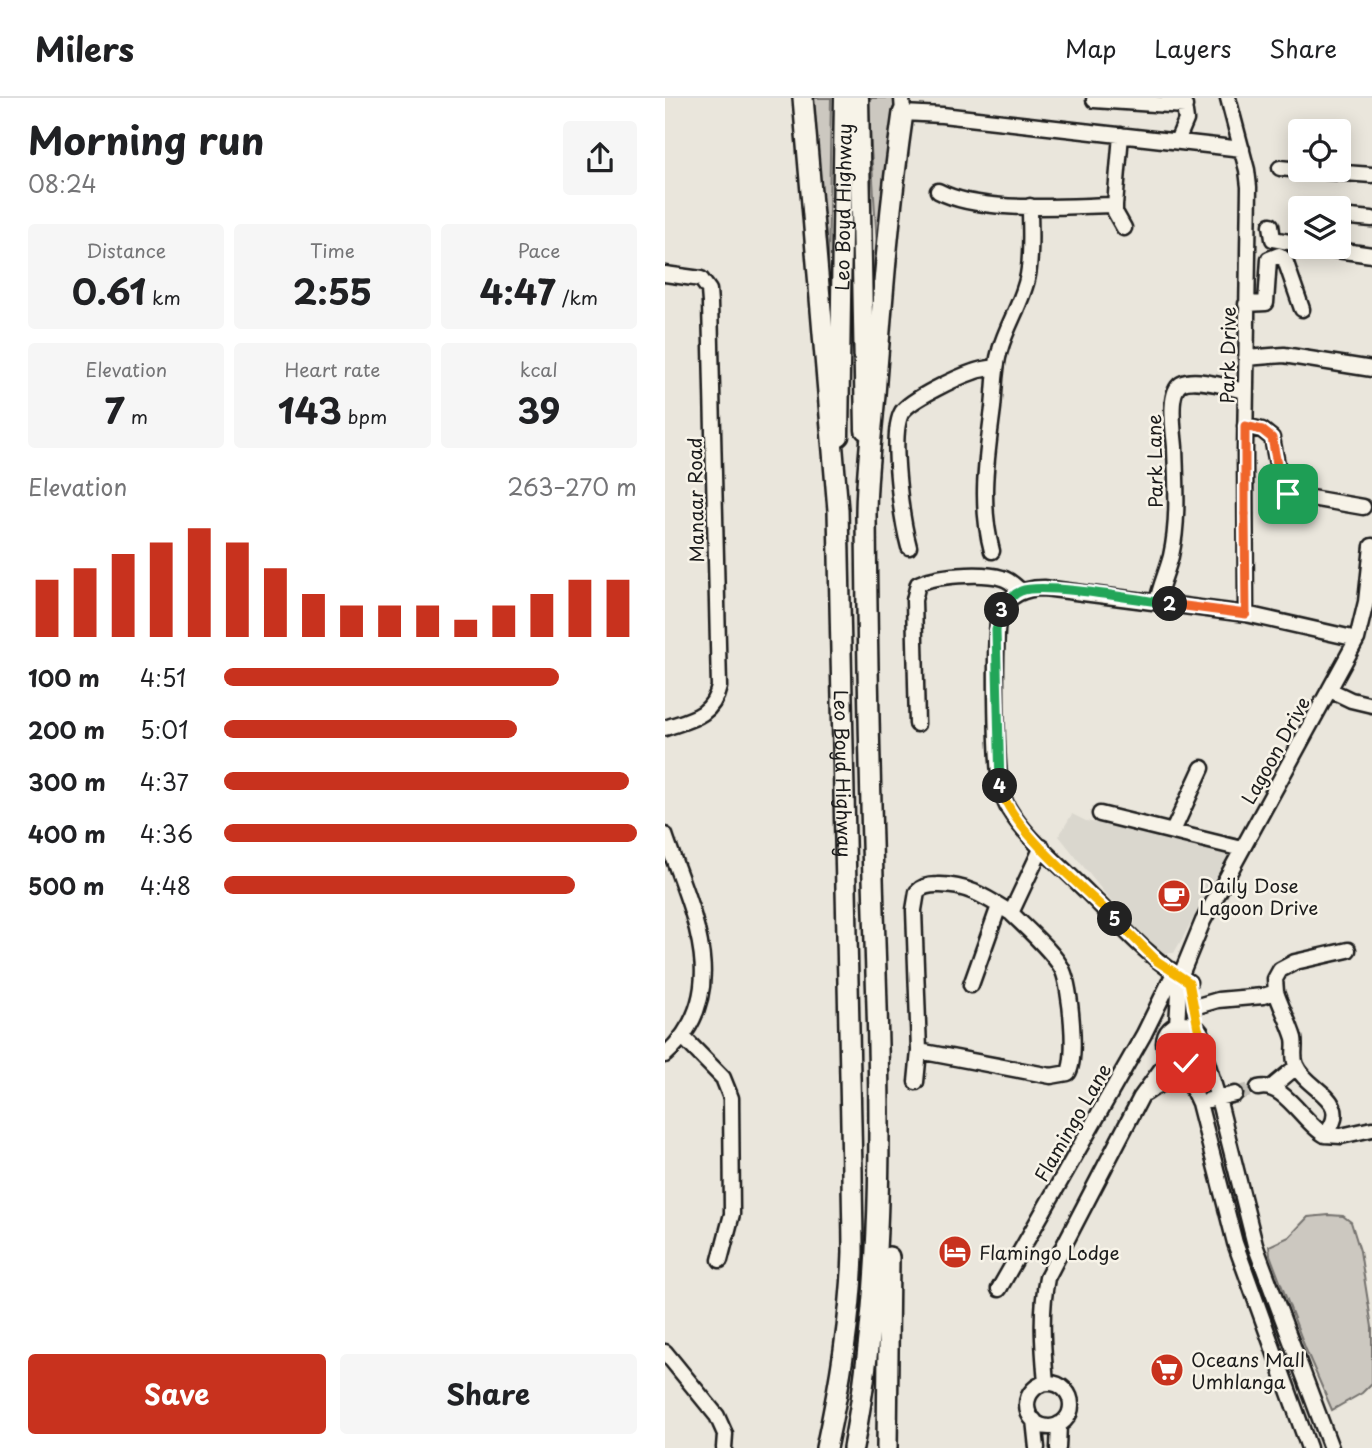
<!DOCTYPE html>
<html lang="en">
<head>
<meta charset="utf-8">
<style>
  body { margin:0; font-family:"Playpen Sans",sans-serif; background:#f6f6f6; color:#202124; height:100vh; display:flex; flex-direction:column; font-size:26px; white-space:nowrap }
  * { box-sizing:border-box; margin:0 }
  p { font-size:23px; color:#757577 }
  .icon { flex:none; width:38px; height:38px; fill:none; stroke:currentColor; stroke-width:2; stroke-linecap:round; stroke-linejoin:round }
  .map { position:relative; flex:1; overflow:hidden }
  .side { display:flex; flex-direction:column; background:#fff; width:665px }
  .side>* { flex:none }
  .controls { position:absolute; left:623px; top:21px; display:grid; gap:14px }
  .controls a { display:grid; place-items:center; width:63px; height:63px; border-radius:7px; background:#fff; box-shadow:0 4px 18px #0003; font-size:35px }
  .pin { position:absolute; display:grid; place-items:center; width:60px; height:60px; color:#fff; margin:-30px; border-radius:14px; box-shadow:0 4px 10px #0006 }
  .km { position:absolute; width:35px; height:35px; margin:-18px; border-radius:50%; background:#222; color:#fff; font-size:19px; line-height:35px; text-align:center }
  .round { display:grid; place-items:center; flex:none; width:74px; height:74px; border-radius:7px; background:#f6f6f6 }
  .summary { display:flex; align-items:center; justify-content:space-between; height:119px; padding:0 28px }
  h1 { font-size:38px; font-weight:700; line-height:52px }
  .stats { display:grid; grid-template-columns:repeat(3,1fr); gap:10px; height:119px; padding:7px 28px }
  .stats div { display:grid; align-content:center; border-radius:7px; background:#f6f6f6; text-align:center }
  .stats b { font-size:35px; font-weight:700 }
  .stats small { font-size:19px; font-weight:400 }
  .stats p { font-size:19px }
  .chart { height:196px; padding:14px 28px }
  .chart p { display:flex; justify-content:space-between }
  .chart svg { width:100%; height:126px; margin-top:7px; stroke:#c8321e; stroke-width:6 }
  .primary-button { display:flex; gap:14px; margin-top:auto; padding:14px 28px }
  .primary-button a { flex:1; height:80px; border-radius:7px; background:#c8321e; color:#fff; font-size:28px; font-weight:700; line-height:80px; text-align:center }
  .primary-button a+a { background:#f6f6f6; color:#202124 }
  ul { padding:0 28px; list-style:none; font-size:23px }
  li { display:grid; grid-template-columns:112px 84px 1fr; align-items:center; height:52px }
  li i { height:18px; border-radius:9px; background:#c8321e }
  header { display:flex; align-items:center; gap:42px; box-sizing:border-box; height:98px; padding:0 35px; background:#fff; border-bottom:2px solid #e0e0e0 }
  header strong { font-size:33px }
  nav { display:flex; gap:38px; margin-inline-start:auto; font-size:24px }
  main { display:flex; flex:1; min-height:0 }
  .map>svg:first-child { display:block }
</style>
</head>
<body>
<header>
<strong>Milers</strong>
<nav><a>Map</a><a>Layers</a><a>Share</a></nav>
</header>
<main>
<section class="side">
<div class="summary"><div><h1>Morning run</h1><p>08:24</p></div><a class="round"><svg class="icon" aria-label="share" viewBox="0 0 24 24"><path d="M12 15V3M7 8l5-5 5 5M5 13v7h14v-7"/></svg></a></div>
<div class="stats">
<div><p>Distance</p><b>0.61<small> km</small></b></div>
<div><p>Time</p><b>2:55</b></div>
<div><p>Pace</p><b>4:47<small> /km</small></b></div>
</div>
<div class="stats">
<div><p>Elevation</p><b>7<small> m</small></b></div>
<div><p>Heart rate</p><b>143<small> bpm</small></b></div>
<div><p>kcal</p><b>39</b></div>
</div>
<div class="chart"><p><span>Elevation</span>263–270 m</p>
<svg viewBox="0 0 160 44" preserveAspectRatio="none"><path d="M5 44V24M15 44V20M25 44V15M35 44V11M45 44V6M55 44V11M65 44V20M75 44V29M85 44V33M95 44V33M105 44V33M115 44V38M125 44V33M135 44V29M145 44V24M155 44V24"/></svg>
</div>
<ul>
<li><b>100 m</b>4:51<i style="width:81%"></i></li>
<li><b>200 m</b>5:01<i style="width:71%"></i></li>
<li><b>300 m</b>4:37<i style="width:98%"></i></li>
<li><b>400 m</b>4:36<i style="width:100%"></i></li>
<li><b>500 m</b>4:48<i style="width:85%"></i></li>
</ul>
<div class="primary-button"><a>Save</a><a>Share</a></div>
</section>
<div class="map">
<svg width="707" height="1350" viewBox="0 0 707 1350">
  <rect width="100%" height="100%" fill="#eae6dc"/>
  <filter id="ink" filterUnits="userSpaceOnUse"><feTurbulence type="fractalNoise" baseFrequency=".0143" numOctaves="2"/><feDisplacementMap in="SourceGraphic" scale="14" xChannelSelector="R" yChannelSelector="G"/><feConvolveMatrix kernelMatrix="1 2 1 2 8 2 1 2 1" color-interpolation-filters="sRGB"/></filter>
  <g filter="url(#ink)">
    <path fill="#dad7ce" d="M407 716 421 723 557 749 564 757 509 855H496L487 849 445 802 394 738Z"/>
    <path fill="#ccc8c0" stroke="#74726e" stroke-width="2" d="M146 0H166L163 177 159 176Z
      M203 0H230L212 148Z
      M664 1117 678 1118 686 1124 695 1153 707 1229V1285L697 1295 667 1312 641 1252 605 1157 604 1148 624 1139 643 1119Z"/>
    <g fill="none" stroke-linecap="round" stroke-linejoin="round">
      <path stroke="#c1beb6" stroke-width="14" stroke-dasharray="14 7" stroke-linecap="butt" d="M570 996 593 990"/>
      <defs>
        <path id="minor" d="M237 0 238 15 277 17 577 51
          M563 0 582 72 584 89 580 352 581 516
          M429 2 520 8
          M512 43 521 22 518 1
          M615 70 635 72
          M638 72 707 77
          M273 93C317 116 400 108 450 107L456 37
          M450 107V114L459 130
          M674 118 707 121
          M606 127 608 141 635 146
          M651 149 707 157
          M0 176 36 181 44 192 45 205 54 589C47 619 26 621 0 630
          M581 206 601 205 604 161 614 157 620 162 637 211
          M581 260 619 257 707 271
          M580 328 597 332 607 340 616 387 623 396 698 409
          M244 449C237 423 224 336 237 314 246 301 293 279 308 274 315 271 322 271 329 269
          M327 453C314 405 322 358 328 310 330 290 329 271 335 252 342 226 358 204 363 177 367 155 365 130 365 108
          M492 504C495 488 502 474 506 458 514 423 511 384 510 349 509 334 502 295 516 286 530 278 565 290 580 293
          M665 592 686 602 707 607
          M252 626 249 502 253 486C270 477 318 474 337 480 345 482 350 488 356 493
          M435 716 577 751
          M508 733 537 670
          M0 737C25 811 71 894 0 957
          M524 884C482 860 450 821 416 788 392 764 361 740 343 710 340 704 337 697 336 690 331 669 328 529 335 514 344 496 360 490 379 490L581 516 692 541
          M306 887 334 808
          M611 894 610 881 615 872 630 864 683 852
          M529 909 553 902 598 898 611 894C616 909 624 924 629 940 631 949 627 958 631 967 641 993 690 1001 660 1037 638 1025 619 983 593 990
          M499 945a20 20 0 1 1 40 0a20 20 0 1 1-40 0Z
          M512 926 515 879 538 823 692 541 701 504 707 448
          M18 939 58 980 66 1000 67 1116 55 1162
          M538 951 553 1000 590 1147 666 1350
          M254 953 386 978 403 975C413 961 405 889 398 873 391 856 360 829 346 815L377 749
          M515 964 534 1005 570 1145 644 1350
          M251 984 254 953 249 812 252 794C257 788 264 787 272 787 302 786 322 800 346 815
          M607 989 631 969
          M481 995C496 984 506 982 525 985
          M544 1002 570 996
          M660 1037 676 1038 707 1031
          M334 1191 479 936 509 875
          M0 1254 52 1318 60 1336 59 1350
          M381 1285C378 1250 375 1214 382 1180L476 999 505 959
          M362 1307a22 22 0 1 1 44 0a22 22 0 1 1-44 0Z
          M369 1322 372 1350
          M393 1350 394 1326"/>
        <g id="major">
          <path d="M194 0 200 332"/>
          <path id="s1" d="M174 338 179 0"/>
        </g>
        <g id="highway">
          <path id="s2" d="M138 0 173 412 187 1073C187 1100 188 1127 188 1154 186 1220 175 1286 161 1350"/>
          <path d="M188 1350C222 1173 215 993 209 814 205 682 202 549 201 417 201 373 208 327 211 283 218 193 225 104 238 15"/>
          <path d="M222 1350 224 1159"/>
        </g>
      </defs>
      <use href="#minor" stroke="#1c1c1c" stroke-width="19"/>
      <use href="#major" stroke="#1c1c1c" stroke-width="23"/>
      <use href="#highway" stroke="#1c1c1c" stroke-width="24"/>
      <use href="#minor" stroke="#f7f3e8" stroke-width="14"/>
      <use href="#major" stroke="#f7f3e8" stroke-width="18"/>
      <use href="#highway" stroke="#f7f3e8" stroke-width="19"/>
    </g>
  </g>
  <g fill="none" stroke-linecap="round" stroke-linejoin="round" filter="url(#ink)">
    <defs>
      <path id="split-1" d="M580 416V328L597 332 607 340 616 387 623 396"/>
      <path id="split-2" d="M505 506 581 516 580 416"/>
      <path id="split-3" d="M337 512C342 504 348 496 356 493 378 484 476 502 505 506"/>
      <path id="split-4" d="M335 688 331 532 337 512"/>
      <path id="split-5" d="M335 688C345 731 418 789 450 821"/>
      <path id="split-6" d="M450 821 492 863 524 884 533 930 539 946 535 957 521 965"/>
    </defs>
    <use href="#split-1" stroke="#fff" stroke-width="14"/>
    <use href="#split-2" stroke="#fff" stroke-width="14"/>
    <use href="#split-3" stroke="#fff" stroke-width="14"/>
    <use href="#split-4" stroke="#fff" stroke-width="14"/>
    <use href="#split-5" stroke="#fff" stroke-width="14"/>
    <use href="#split-6" stroke="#fff" stroke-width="14"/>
    <use href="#split-1" stroke="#f0652b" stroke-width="9"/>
    <use href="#split-2" stroke="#f0652b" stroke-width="9"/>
    <use href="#split-3" stroke="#22a559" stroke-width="9"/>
    <use href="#split-4" stroke="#22a559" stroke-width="9"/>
    <use href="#split-5" stroke="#f5b400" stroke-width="9"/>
    <use href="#split-6" stroke="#f5b400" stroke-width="9"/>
  </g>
  <defs>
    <symbol id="cafe-disc" viewBox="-11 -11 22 22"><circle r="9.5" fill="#c8321e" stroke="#f7f3e8"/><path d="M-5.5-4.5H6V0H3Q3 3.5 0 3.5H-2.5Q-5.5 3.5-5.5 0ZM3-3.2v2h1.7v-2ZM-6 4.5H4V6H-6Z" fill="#fff"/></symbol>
    <symbol id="hotel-disc" viewBox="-11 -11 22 22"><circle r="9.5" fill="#c8321e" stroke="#f7f3e8"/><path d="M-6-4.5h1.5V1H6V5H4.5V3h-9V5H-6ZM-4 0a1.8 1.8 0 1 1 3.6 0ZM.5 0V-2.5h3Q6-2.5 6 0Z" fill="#fff"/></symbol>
    <symbol id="supermarket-disc" viewBox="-11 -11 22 22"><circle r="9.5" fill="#c8321e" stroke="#f7f3e8"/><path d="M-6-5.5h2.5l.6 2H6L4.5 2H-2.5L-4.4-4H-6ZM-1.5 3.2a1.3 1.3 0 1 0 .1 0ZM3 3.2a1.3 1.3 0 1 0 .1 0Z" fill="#fff"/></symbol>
  </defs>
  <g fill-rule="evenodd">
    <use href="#cafe-disc" x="490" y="779" width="38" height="38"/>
    <use href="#hotel-disc" x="271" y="1135" width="38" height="38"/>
    <use href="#supermarket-disc" x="483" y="1253" width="38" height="38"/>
  </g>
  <g text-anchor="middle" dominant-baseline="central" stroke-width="5" stroke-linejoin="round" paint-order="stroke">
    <g font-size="19" fill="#1c1c1c" stroke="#f7f3e8">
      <text stroke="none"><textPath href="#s1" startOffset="229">Leo Boyd Highway</textPath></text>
      <text transform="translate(562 257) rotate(-89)">Park Drive</text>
      <text transform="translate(489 363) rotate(-91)">Park Lane</text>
      <text transform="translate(30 402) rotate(-91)">Manaar Road</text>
      <text transform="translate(610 652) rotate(-61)">Lagoon Drive</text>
      <text stroke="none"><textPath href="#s2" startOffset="677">Leo Boyd Highway</textPath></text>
      <text transform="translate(407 1024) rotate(-60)">Flamingo Lane</text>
    </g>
    <g font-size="19" fill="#1c1c1c" stroke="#f7f3e8" text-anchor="start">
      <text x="534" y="787">Daily Dose<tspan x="534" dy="22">Lagoon Drive</tspan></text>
      <text x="314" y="1154">Flamingo Lodge</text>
      <text x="526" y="1261">Oceans Mall<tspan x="526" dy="22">Umhlanga</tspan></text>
    </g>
  </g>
</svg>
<div class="controls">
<a><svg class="icon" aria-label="locate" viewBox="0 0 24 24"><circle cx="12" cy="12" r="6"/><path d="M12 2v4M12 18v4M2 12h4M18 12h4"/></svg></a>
<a><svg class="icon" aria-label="layers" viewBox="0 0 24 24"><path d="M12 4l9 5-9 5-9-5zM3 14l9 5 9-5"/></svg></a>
</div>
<div class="pin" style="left:623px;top:396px;background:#1e9e55"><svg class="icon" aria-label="arrive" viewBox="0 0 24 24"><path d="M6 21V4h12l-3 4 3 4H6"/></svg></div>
<div class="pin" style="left:521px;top:965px;background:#d93025"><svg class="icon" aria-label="check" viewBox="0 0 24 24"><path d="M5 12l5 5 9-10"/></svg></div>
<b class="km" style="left:505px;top:506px">2</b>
<b class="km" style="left:337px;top:512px">3</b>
<b class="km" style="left:335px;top:688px">4</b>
<b class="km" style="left:450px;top:821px">5</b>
</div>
</main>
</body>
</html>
